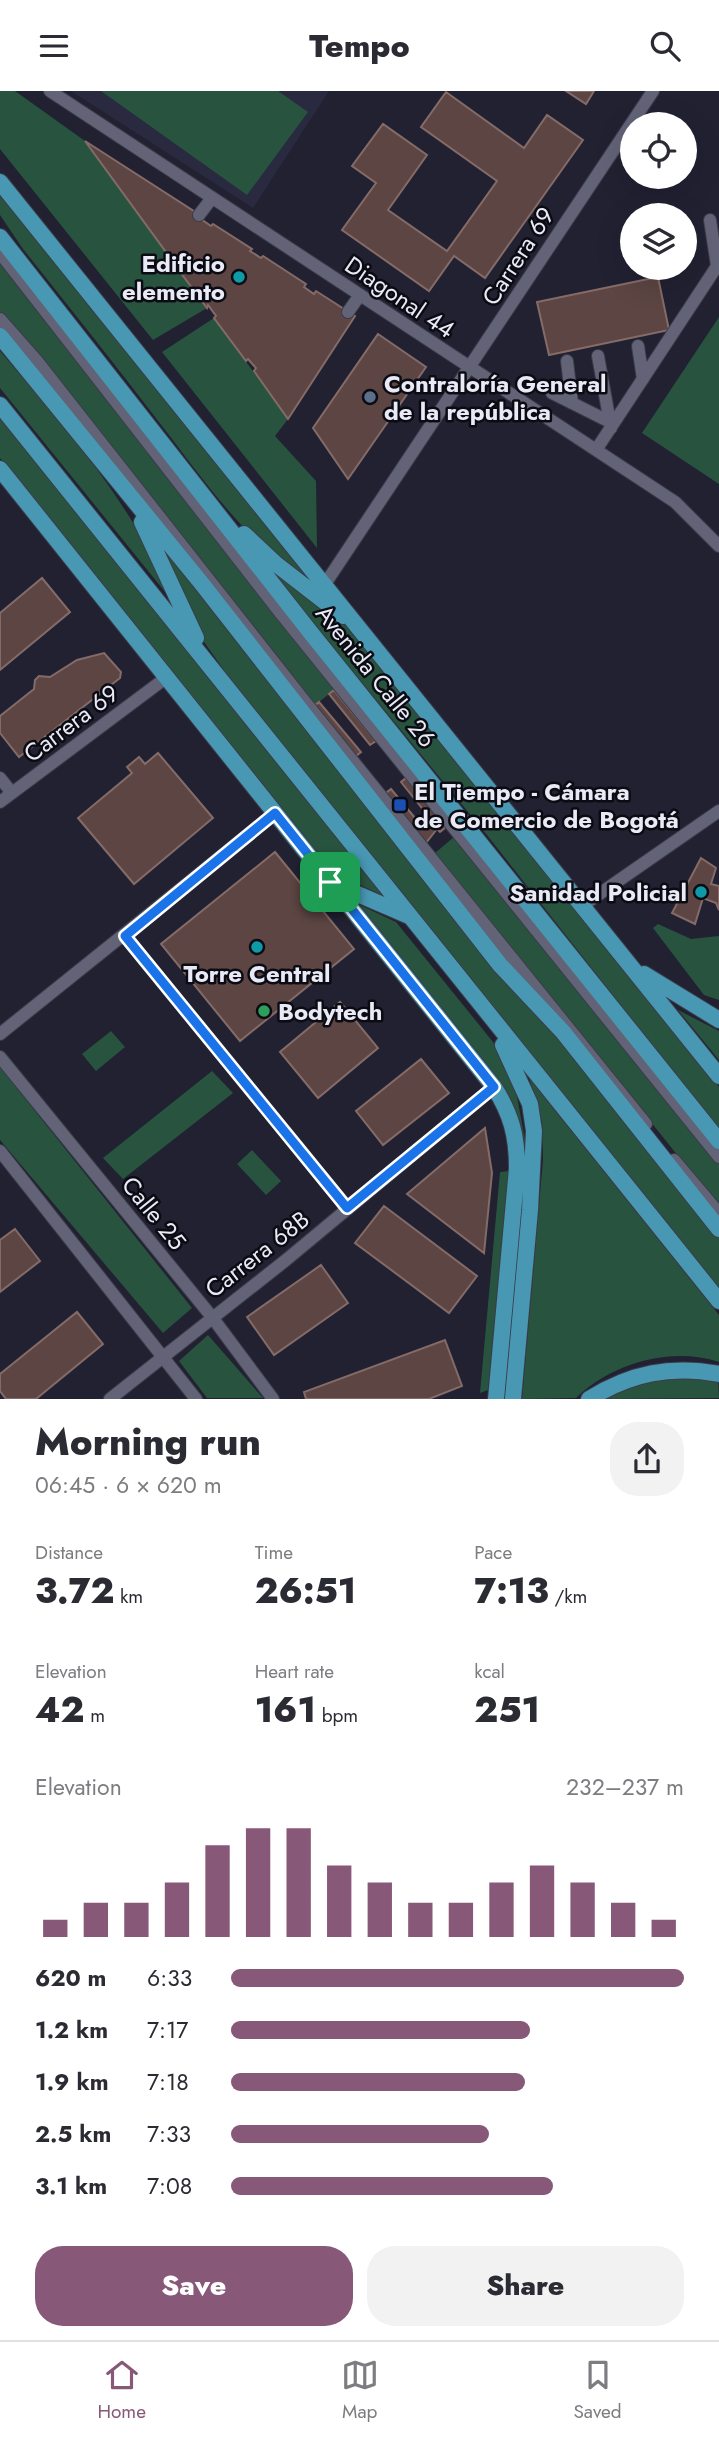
<!DOCTYPE html>
<html lang="en">
<head>
<meta charset="utf-8">
<style>
  body { margin:0; font-family:Jost,sans-serif; background:#f2f2f3; color:#2b2b33; height:100vh; display:flex; flex-direction:column; font-size:26px; white-space:nowrap }
  * { box-sizing:border-box; margin:0 }
  p { font-size:23px; color:#7c7c81 }
  .icon { flex:none; width:38px; height:38px; fill:none; stroke:currentColor; stroke-width:2; stroke-linecap:round; stroke-linejoin:round }
  .map { position:relative; height:1308px; overflow:hidden }
  .drawer { display:flex; flex-direction:column; background:#fff; flex:1 }
  .drawer>* { flex:none }
  .fabs { position:absolute; left:620px; top:21px; display:grid; gap:14px }
  .fabs a { display:grid; place-items:center; width:77px; height:77px; border-radius:50%; background:#fff; box-shadow:0 7px 28px #0002; font-size:35px }
  .pin { position:absolute; display:grid; place-items:center; width:60px; height:60px; color:#fff; margin:-30px; border-radius:14px; box-shadow:0 4px 10px #0006 }
  .round { display:grid; place-items:center; flex:none; width:74px; height:74px; border-radius:28px; background:#f2f2f3 }
  .summary { display:flex; align-items:center; justify-content:space-between; height:119px; padding:0 35px }
  h1 { font-size:38px; font-weight:800; line-height:52px }
  .figures { display:grid; grid-template-columns:repeat(3,1fr); gap:10px; height:119px; padding:7px 35px }
  .figures div { display:grid; align-content:center }
  .figures b { font-size:35px; font-weight:800 }
  .figures small { font-size:19px; font-weight:400 }
  .figures p { font-size:19px }
  .chart { height:196px; padding:14px 35px }
  .chart p { display:flex; justify-content:space-between }
  .chart svg { width:100%; height:126px; margin-top:7px; stroke:#875878; stroke-width:6 }
  .button { display:flex; gap:14px; margin-top:auto; padding:14px 35px }
  .button a { flex:1; height:80px; border-radius:28px; background:#875878; color:#fff; font-size:28px; font-weight:800; line-height:80px; text-align:center }
  .button a+a { background:#f2f2f3; color:#2b2b33 }
  ul { padding:0 35px; list-style:none; font-size:23px }
  li { display:grid; grid-template-columns:112px 84px 1fr; align-items:center; height:52px }
  li i { height:18px; border-radius:9px; background:#875878 }
  header { display:flex; justify-content:space-between; align-items:center; height:91px; padding:0 35px; background:#fff; font-size:32px; font-weight:800 }
  .dock { display:flex; justify-content:space-around; align-items:center; height:98px; border-top:2px solid #e1e1e2; background:#fff; font-size:19px; color:#7c7c81 }
  .dock a { display:grid; justify-items:center; gap:4px }
  .dock .selected { color:#875878 }
  .map>svg:first-child { display:block }
</style>
</head>
<body>
<header><svg class="icon" aria-label="menu" viewBox="0 0 24 24"><path d="M4 6h16M4 12h16M4 18h16"/></svg>Tempo<svg class="icon" aria-label="search" viewBox="0 0 24 24"><circle cx="10" cy="10" r="6"/><path d="M15 15l6 6"/></svg></header>
<div class="map">
<svg width="719" height="1308" viewBox="0 0 719 1308">
  <rect width="100%" height="100%" fill="#212132"/>
  <path fill="#292940" d="M71 0H329L253 117Z"/>
  <path fill="#28543f" d="M0 0H15L85 50 207 217 153 249 0 58Z
    M101 0H278L308 21 247 104Z
    M0 104 129 260 313 492C248 455 207 393 162 335 117 276 70 217 23 158L0 124Z
    M0 170 334 599 314 615 77 311 0 222Z
    M719 226V393L642 342Z
    M214 227 288 328 275 345 316 390 317 457 162 261Z
    M0 260C70 341 132 412 174 512L0 297Z
    M0 325 384 805 330 780 0 367Z
    M163 452 719 1146V1197L233 592 202 548 161 455Z
    M280 483 352 540 719 996V1039L487 744 277 488Z
    M454 746 719 1071V1116L435 762Z
    M349 809 396 831 493 951 515 995 528 1065H524L516 1024Z
    M658 833 691 848 719 845V909L704 904 653 837Z
    M678 919 719 940V969Z
    M111 940 125 956 96 980 82 963Z
    M0 976 192 1217 163 1242 0 1049Z
    M212 980 233 1002 123 1088 103 1067Z
    M529 987 719 1224V1271C671 1255 612 1272 576 1307L522 1308 543 1069 542 1031Z
    M252 1059 281 1090 266 1104 237 1073Z
    M528 1072 506 1307 502 1308 524 1073Z
    M510 1080 488 1299 480 1302 500 1081Z
    M208 1244 263 1307H264H207L179 1270Z
    M652 1285 718 1286 719 1307 599 1308Z"/>
  <path fill="#5c4543" stroke="#846b68" stroke-width="2" d="M566 0H594L586 13Z
    M446 1 524 57 547 24 583 49 485 187 454 165 429 200 342 139 376 92 352 75 383 33 427 64 388 119 447 160 497 90 421 36Z
    M85 50 203 126 201 128 211 135 213 133 252 158 250 160 261 167 263 165 306 193 304 196 314 203 316 200 355 225 288 328 254 280 256 277 248 268 246 270 214 227 216 225 208 214 207 217 178 178 180 175 173 165 171 168Z
    M658 186 669 239 549 264 537 211Z
    M378 243 426 276 348 388 313 337Z
    M42 487 70 521 0 579V522Z
    M104 562 121 581 120 587 19 666 0 642V625L34 598 35 589 39 585 50 586 77 569Z
    M334 599 376 650 370 654 329 603Z
    M319 611 361 661 356 665 314 615Z
    M158 662 213 727 134 793 78 727 132 682 127 676 139 666 145 673Z
    M406 687 446 736 440 741 437 738 426 752 386 702 391 698 420 733 429 726 401 691Z
    M275 761 354 858 240 950 161 853Z
    M701 767 716 777 711 793 719 795V819L716 812 703 807 695 833 672 822Z
    M340 911 378 957 318 1007 280 961Z
    M421 968 449 1002 383 1054 356 1020Z
    M485 1037 492 1082 484 1162 407 1103Z
    M384 1115 477 1185 449 1222 355 1152Z
    M15 1138 40 1170 0 1201V1149Z
    M321 1174 348 1212 274 1264 247 1226Z
    M77 1221 103 1253 36 1308H6L0 1300V1283Z
    M445 1249 462 1295 429 1308H306L304 1301Z"/>
  <g fill="none" stroke-linecap="round" stroke-linejoin="round">
    <defs>
      <path id="minor" d="M50 0 675 411 719 455
        M199 124 212 107
        M0 162 278 519 719 1066
        M348 221 360 204
        M0 228 37 270 306 612 646 1033
        M638 255 643 288
        M598 265 611 337
        M567 270 572 312
        M552 302 610 331
        M596 359 717 175 710 129
        M325 493 653 0
        M0 687 12 702
        M0 711 167 586
        M582 815 719 720
        M125 845 347 1117
        M0 943 275 722
        M0 966 212 1226 273 1308
        M0 1060 196 1308
        M674 1069 719 1122
        M110 1308 286 1169 494 996"/>
      <path id="major" d="M0 91 719 985
        M0 146 311 542 719 1050
        M0 245 202 493 500 874 563 941 719 1138
        M0 314 719 1210
        M0 378 494 996C511 1023 517 1044 517 1077L496 1308
        M142 431 196 547
        M244 443 276 473 343 525
        M332 792 411 826
        M644 883 719 929
        M503 954 530 1013 534 1040 530 1119 513 1308
        M589 1308C631 1282 671 1274 719 1283"/>
    </defs>
    <use href="#minor" stroke="#3c3b4a" stroke-width="14"/>
    <use href="#major" stroke="#3c3b4a" stroke-width="18"/>
    <use href="#minor" stroke="#626377" stroke-width="12"/>
    <use href="#major" stroke="#4897b3" stroke-width="16"/>
  </g>
  <g fill="none" stroke-linecap="round" stroke-linejoin="round">
    <defs>
      <path id="route" d="M275 722 494 996 347 1117 125 845Z"/>
    </defs>
    <use href="#route" stroke="#fff" stroke-width="14"/>
    <use href="#route" stroke="#1a73e8" stroke-width="9"/>
  </g>
  <g fill="#0f9aa8" stroke="#0b0b13" stroke-width="2.5">
    <circle cx="239" cy="186" r="7"/>
    <circle cx="701" cy="801" r="7"/>
    <circle cx="257" cy="856" r="7"/>
  </g>
  <circle fill="#5c6f8a" stroke="#0b0b13" stroke-width="2.5" cx="370" cy="306" r="7"/>
  <rect fill="#1a4fb4" stroke="#0b0b13" stroke-width="2.5" x="393" y="707" width="14" height="14" rx="3.5"/>
  <circle fill="#2e9e5b" stroke="#0b0b13" stroke-width="2.5" cx="264" cy="920" r="7"/>
  <g text-anchor="middle" dominant-baseline="central" stroke-width="5" stroke-linejoin="round" paint-order="stroke">
    <g font-size="24" fill="#e9eaf6" stroke="#0b0b13">
      <text transform="translate(518 165) rotate(-57)">Carrera 69</text>
      <text transform="translate(400 206) rotate(34)">Diagonal 44</text>
      <text transform="translate(376 585) rotate(51)">Avenida Calle 26</text>
      <text transform="translate(71 632) rotate(-37)">Carrera 69</text>
      <text transform="translate(154 1122) rotate(51)">Calle 25</text>
      <text transform="translate(257 1163) rotate(-38)">Carrera 68B</text>
    </g>
    <g font-size="24" font-weight="bold" fill="#e9eaf6" stroke="#0b0b13" text-anchor="start">
      <text x="225" y="172" text-anchor="end">Edificio<tspan x="225" dy="28">elemento</tspan></text>
      <text x="384" y="292">Contraloría General<tspan x="384" dy="28">de la república</tspan></text>
      <text x="414" y="700">El Tiempo - Cámara<tspan x="414" dy="28">de Comercio de Bogotá</tspan></text>
      <text x="687" y="801" text-anchor="end">Sanidad Policial</text>
      <text x="257" y="882" text-anchor="middle">Torre Central</text>
      <text x="278" y="920">Bodytech</text>
    </g>
  </g>
</svg>
<div class="fabs">
<a><svg class="icon" aria-label="locate" viewBox="0 0 24 24"><circle cx="12" cy="12" r="6"/><path d="M12 2v4M12 18v4M2 12h4M18 12h4"/></svg></a>
<a><svg class="icon" aria-label="layers" viewBox="0 0 24 24"><path d="M12 4l9 5-9 5-9-5zM3 14l9 5 9-5"/></svg></a>
</div>
<div class="pin" style="left:330px;top:791px;background:#1e9e55"><svg class="icon" aria-label="arrive" viewBox="0 0 24 24"><path d="M6 21V4h12l-3 4 3 4H6"/></svg></div>
</div>
<section class="drawer">
<div class="summary"><div><h1>Morning run</h1><p>06:45 · 6 × 620 m</p></div><a class="round"><svg class="icon" aria-label="share" viewBox="0 0 24 24"><path d="M12 15V3M7 8l5-5 5 5M5 13v7h14v-7"/></svg></a></div>
<div class="figures">
<div><p>Distance</p><b>3.72<small> km</small></b></div>
<div><p>Time</p><b>26:51</b></div>
<div><p>Pace</p><b>7:13<small> /km</small></b></div>
</div>
<div class="figures">
<div><p>Elevation</p><b>42<small> m</small></b></div>
<div><p>Heart rate</p><b>161<small> bpm</small></b></div>
<div><p>kcal</p><b>251</b></div>
</div>
<div class="chart"><p><span>Elevation</span>232–237 m</p>
<svg viewBox="0 0 160 44" preserveAspectRatio="none"><path d="M5 44V38M15 44V32M25 44V32M35 44V25M45 44V12M55 44V6M65 44V6M75 44V19M85 44V25M95 44V32M105 44V32M115 44V25M125 44V19M135 44V25M145 44V32M155 44V38"/></svg>
</div>
<ul>
<li><b>620 m</b>6:33<i style="width:100%"></i></li>
<li><b>1.2 km</b>7:17<i style="width:66%"></i></li>
<li><b>1.9 km</b>7:18<i style="width:65%"></i></li>
<li><b>2.5 km</b>7:33<i style="width:57%"></i></li>
<li><b>3.1 km</b>7:08<i style="width:71%"></i></li>
</ul>
<div class="button"><a>Save</a><a>Share</a></div>
</section>
<nav class="dock">
<a class="selected"><svg class="icon" aria-label="home" viewBox="0 0 24 24"><path d="M3 11l9-7 9 7M6 9v11h12V9"/></svg>Home</a>
<a><svg class="icon" aria-label="map" viewBox="0 0 24 24"><path d="M3 6l6-2 6 2 6-2v14l-6 2-6-2-6 2zM9 4v14M15 6v14"/></svg>Map</a>
<a><svg class="icon" aria-label="saved" viewBox="0 0 24 24"><path d="M7 4h10v16l-5-4-5 4z"/></svg>Saved</a>
</nav>
</body>
</html>
